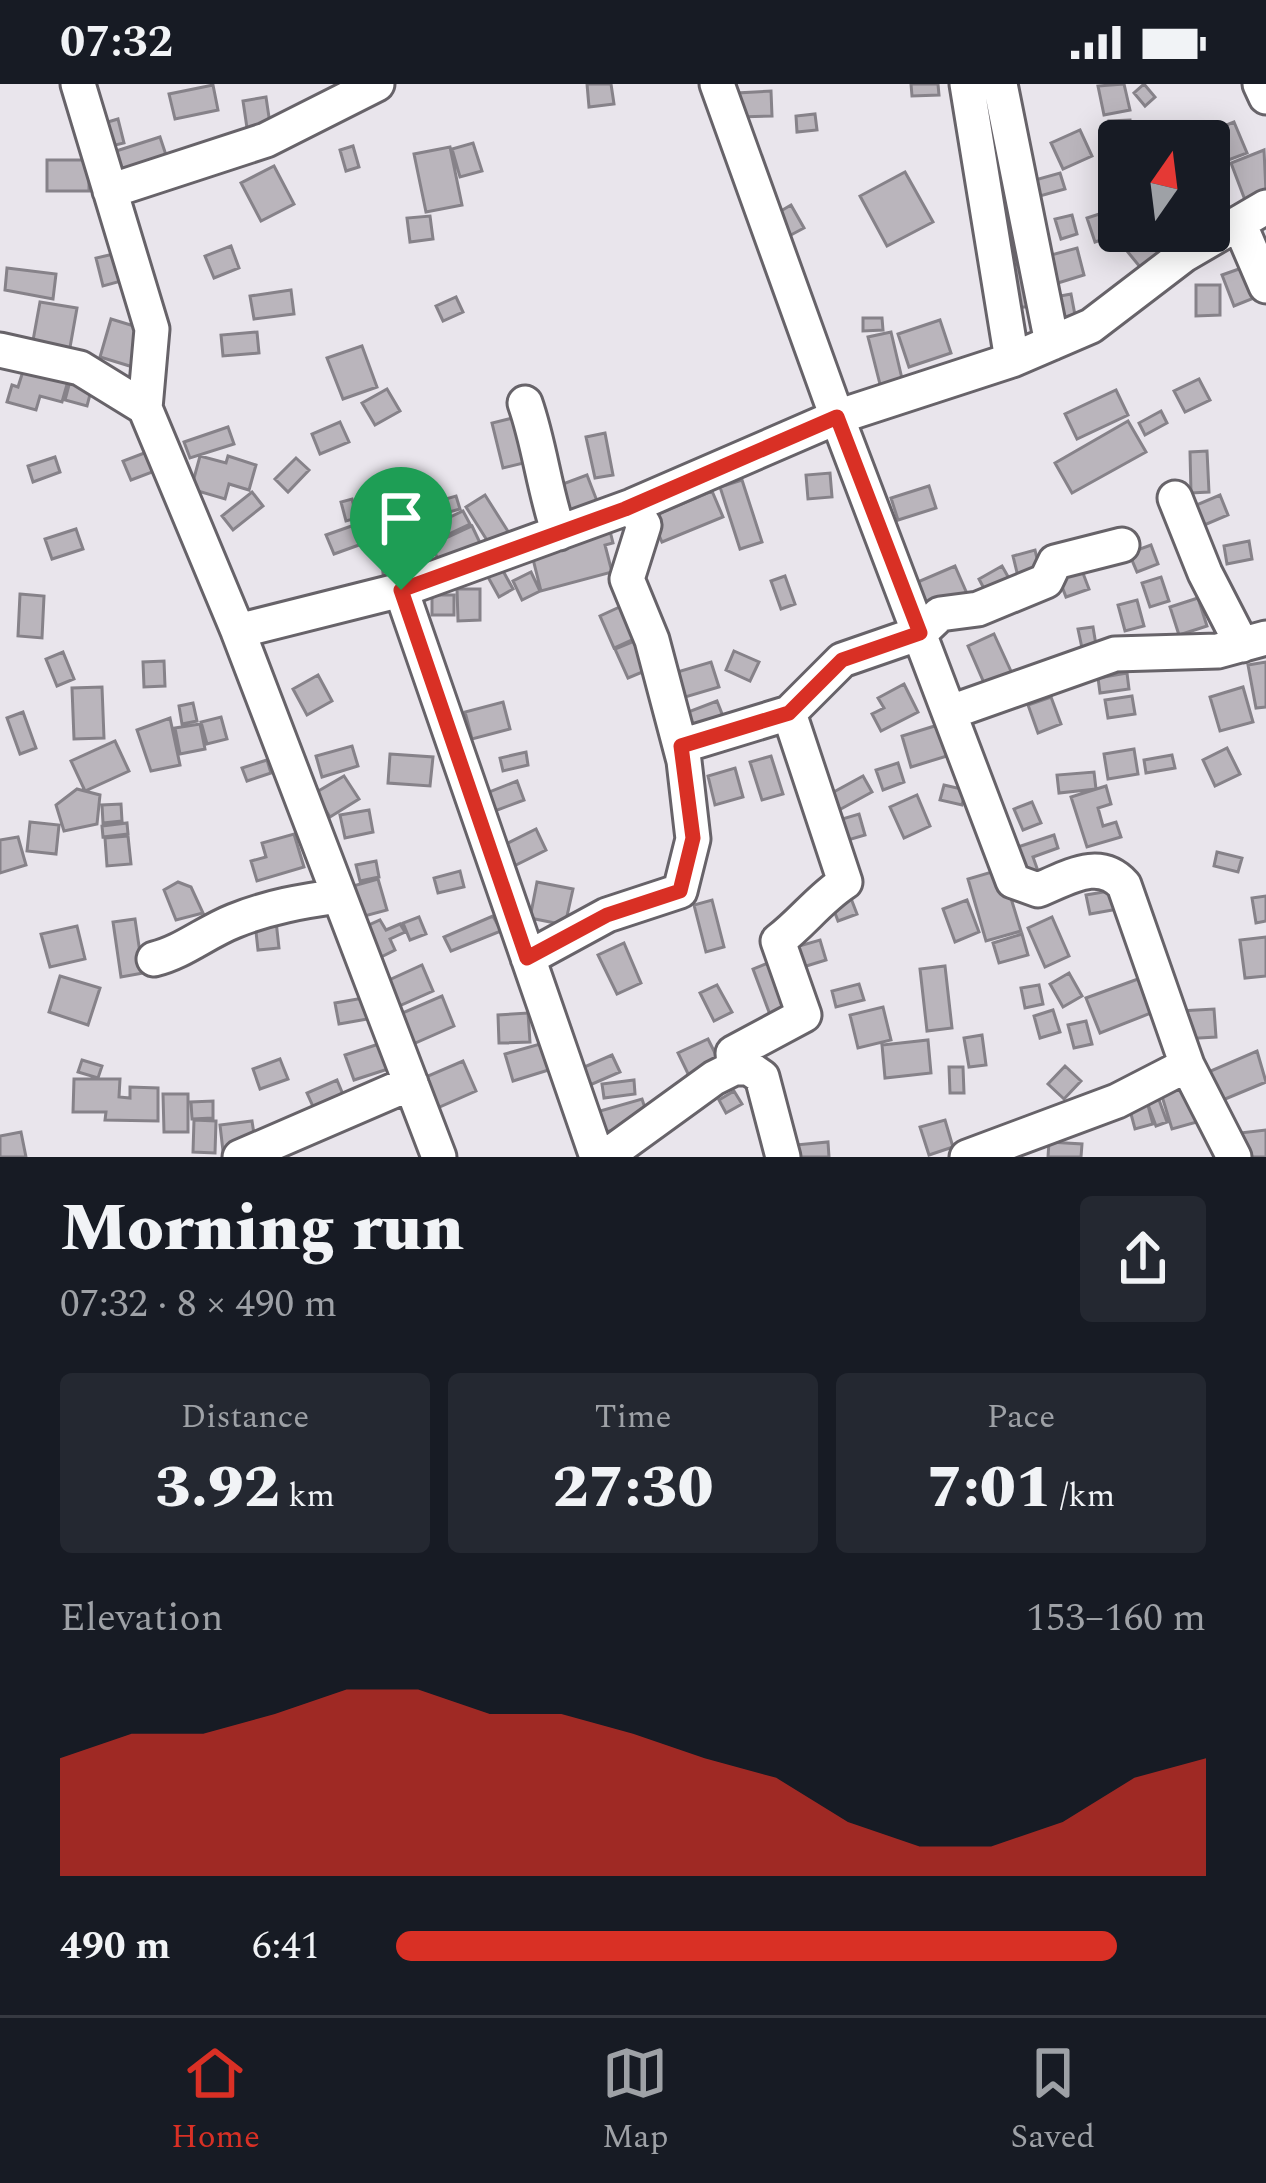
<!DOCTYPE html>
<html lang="en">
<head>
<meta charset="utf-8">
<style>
  body { margin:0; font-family:Spectral,serif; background:#242831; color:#f1f3f6; height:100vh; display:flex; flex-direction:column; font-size:45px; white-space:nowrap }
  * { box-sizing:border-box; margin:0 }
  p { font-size:39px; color:#9ea1a6 }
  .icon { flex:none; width:66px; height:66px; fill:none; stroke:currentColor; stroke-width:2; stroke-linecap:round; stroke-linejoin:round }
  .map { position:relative; height:1073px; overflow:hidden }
  .side { display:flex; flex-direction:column; background:#171b24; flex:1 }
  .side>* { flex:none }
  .needle { width:78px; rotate:14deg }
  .controls { position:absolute; left:1098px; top:36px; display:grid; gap:24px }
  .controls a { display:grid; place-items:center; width:132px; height:132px; border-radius:12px; background:#171b24; box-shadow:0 6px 30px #0003; font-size:60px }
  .pin { position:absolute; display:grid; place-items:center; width:102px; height:102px; color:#fff; margin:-123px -51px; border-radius:50% 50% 50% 0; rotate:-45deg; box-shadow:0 0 12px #0007 }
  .pin .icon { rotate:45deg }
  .round { display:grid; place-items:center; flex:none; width:126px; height:126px; border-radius:12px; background:#242831 }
  .overview { display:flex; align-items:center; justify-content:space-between; height:204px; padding:0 60px }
  h1 { font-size:66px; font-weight:800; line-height:90px }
  .metrics { display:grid; grid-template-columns:repeat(3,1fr); gap:18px; height:204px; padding:12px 60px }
  .metrics div { display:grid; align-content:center; border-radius:12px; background:#242831; text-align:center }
  .metrics b { font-size:60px; font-weight:800 }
  .metrics small { font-size:33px; font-weight:400 }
  .metrics p { font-size:33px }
  .chart { height:336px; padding:24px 60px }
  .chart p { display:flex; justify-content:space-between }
  .chart svg { width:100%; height:216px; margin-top:12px; fill:#d93025; opacity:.7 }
  ul { padding:0 60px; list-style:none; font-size:39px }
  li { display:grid; grid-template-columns:192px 144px 1fr; align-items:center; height:90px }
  li i { height:30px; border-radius:15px; background:#d93025 }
  .status { display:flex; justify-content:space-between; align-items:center; height:84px; padding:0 60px; background:#171b24; direction:ltr }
  .status svg { height:33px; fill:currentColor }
  .tabs { display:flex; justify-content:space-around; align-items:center; height:168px; border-top:3px solid #363941; background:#171b24; font-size:33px; color:#9ea1a6 }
  .tabs a { display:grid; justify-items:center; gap:6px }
  .tabs .on { color:#d93025 }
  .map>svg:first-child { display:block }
</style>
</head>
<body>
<div class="status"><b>07:32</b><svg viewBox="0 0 49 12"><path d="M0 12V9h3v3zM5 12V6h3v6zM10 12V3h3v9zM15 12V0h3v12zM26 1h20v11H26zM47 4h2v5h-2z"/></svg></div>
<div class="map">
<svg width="1266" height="1073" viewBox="0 0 1266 1073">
  <rect width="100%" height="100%" fill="#e9e5ec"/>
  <path fill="#bab5bc" stroke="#868289" stroke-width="3" d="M587 0H611L614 20 589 23Z
    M911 0H938L939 11 912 12Z
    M1124 0 1130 26 1104 31 1098 2Z
    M1144 0 1155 13 1145 22 1134 9Z
    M213 1 218 26 175 35 169 10Z
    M771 7 772 32 738 33 737 9Z
    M266 13 270 40 247 44 243 17Z
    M815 30 817 46 797 48 796 32Z
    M118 35 124 59 107 63 101 40Z
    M1130 36 1131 57H1119V67H1111L1109 37Z
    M1234 38 1247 69 1223 78 1211 47Z
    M1080 46 1092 72 1063 85 1051 59Z
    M160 53 170 83 123 98 113 68Z
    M473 59 482 87 460 93 452 65Z
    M353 62 359 83 346 87 340 66Z
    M450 63 462 121 426 128 414 70Z
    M1264 66 1266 108 1245 116 1231 79Z
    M47 76H89V107H47Z
    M274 82 294 120 261 137 241 99Z
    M905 88 933 138 887 162 860 112Z
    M1060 89 1065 105 1040 112 1035 96Z
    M791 121 804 144 787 153 774 131Z
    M1115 125 1122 149 1095 158 1087 134Z
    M1072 131 1077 150 1061 155 1055 135Z
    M430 132 433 155 410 158 407 134Z
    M1151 148 1169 171 1145 189 1127 167Z
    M231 162 239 184 214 194 205 172Z
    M1077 164 1084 191 1048 202 1040 174Z
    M118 169 125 196 103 202 96 174Z
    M1033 179 1038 221 1017 224 1012 181Z
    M1253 180 1264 210 1234 222 1222 191Z
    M7 184 56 190 53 215 5 206Z
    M1196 201H1220V231L1196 232Z
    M291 206 294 230 254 235 250 212Z
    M1071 210 1075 231 1058 234 1055 213Z
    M456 213 463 228 443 237 436 222Z
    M40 218 77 224 69 269 32 262Z
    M863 234H882L883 246 863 247Z
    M111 235 144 245 133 283 100 273Z
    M940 236 951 269 909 283 898 250Z
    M257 248 259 269 223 272 221 251Z
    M891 248 904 303 882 308 868 253Z
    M362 262 377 303 343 315 327 274Z
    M24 284 68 297 62 318 40 312 36 326 7 318 12 301 18 303Z
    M1199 295 1210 316 1185 328 1174 307Z
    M70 297 92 303 87 322 65 316Z
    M387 305 400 327 375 341 362 319Z
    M1116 306 1128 331 1077 355 1065 330Z
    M1161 327 1167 339 1145 351 1139 339Z
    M521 332 532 377 503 384 492 339Z
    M1128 337 1146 368 1072 409 1055 379Z
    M340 338 349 358 320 370 312 350Z
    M228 343 234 360 190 374 184 358Z
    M605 349 613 391 595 394 586 353Z
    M1207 367 1209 408 1191 409 1190 368Z
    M147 368 155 387 131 396 123 377Z
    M200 372 226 379 228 372 256 381 249 406 229 400 225 415 191 405Z
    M55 373 60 388 33 398 28 382Z
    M296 374 309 386 288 408 275 395Z
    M830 389 832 413 808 415 806 391Z
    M587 391 597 417 562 429 552 404Z
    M742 396 762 458 740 465 720 403Z
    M929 402 936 424 898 436 891 414Z
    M712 407 723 433 662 458 651 433Z
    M252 408 263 422 233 446 222 432Z
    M485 411 509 449 490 461 466 423Z
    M1220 411 1228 431 1202 442 1194 422Z
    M456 412 460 425 424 435 421 422Z
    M352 415 357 434 346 437 341 418Z
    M463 427 470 440 434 457 427 444Z
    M363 438 370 457 334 470 326 451Z
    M472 442 482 463 441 481 431 461Z
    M76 445 83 465 52 475 45 455Z
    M610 447 613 459 605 461 612 488 541 507 531 467Z
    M407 455 412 495 384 499 380 458Z
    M1249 457 1252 475 1227 480 1224 462Z
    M1151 461 1158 480 1137 488 1129 469Z
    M1035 466 1042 496 1020 501 1013 472Z
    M1078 476 1089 505 1066 513 1055 484Z
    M955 482 968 512 927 530 913 500Z
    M1002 482 1015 505 991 518 979 495Z
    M502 485 513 505 499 513 488 493Z
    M531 488 540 507 522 516 513 497Z
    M785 492 795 520 781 525 771 497Z
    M1161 493 1169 517 1150 523 1142 499Z
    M457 505H480V536L458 537Z
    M20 510 44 512 42 554 18 552Z
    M432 511H454V531H432Z
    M1198 514 1207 542 1179 551 1170 523Z
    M1137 516 1144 542 1125 547 1118 521Z
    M624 521 638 553 614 564 600 532Z
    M1093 543 1096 561 1082 564 1078 545Z
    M994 550 1015 596 988 608 968 562Z
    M644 553 657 582 628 594 615 565Z
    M734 567 759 578 750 597 726 586Z
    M63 568 74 595 57 602 46 575Z
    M164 577 165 602 144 603 143 578Z
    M711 578 719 603 682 614 674 589Z
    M1266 578V623L1256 624 1248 581Z
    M1127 589 1129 605 1100 609 1098 594Z
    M318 591 332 617 307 631 293 605Z
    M904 600 918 628 881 647 872 630 884 624 878 614Z
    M102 603 104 654 74 655 72 604Z
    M1243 603 1253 638 1220 647 1210 613Z
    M1132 612 1135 630 1108 634 1105 616Z
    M1051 613 1061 640 1038 649 1028 621Z
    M717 617 726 640 697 651 688 628Z
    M503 618 510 645 472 655 465 628Z
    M193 619 197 637 182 640 179 622Z
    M23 628 36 664 20 670 7 634Z
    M221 633 227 655 207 660 201 638Z
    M170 634 180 681 151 687 137 646Z
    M200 640 205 665 180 670 175 644Z
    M938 641 947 672 911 683 902 652Z
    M115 657 129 687 85 707 71 677Z
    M352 662 358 682 322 693 316 672Z
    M1227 664 1240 690 1215 702 1203 676Z
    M1134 665 1138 690 1108 695 1104 670Z
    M526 668 528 681 503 687 500 674Z
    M390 670 433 673 430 702 388 699Z
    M1172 671 1175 684 1146 689 1144 676Z
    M771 672 783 710 762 716 750 678Z
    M267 676 271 689 247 697 242 684Z
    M898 679 904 698 883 706 876 686Z
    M735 684 743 713 715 721 708 692Z
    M1094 688 1096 705 1059 709 1057 691Z
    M344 692 359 715 330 733 315 709Z
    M863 692 872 708 839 726 830 710Z
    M517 697 524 716 492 728 484 710Z
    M944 701 966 706 962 721 940 716Z
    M1106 702 1111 720 1098 724 1103 742 1116 738 1121 753 1087 763 1071 713Z
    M77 705 100 711 97 740 64 747 56 721Z
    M917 711 930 742 904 754 890 723Z
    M1032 718 1041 739 1023 746 1014 725Z
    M121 720 122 737 103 739 102 721Z
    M369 726 373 748 345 754 340 731Z
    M859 730 865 751 838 759 832 738Z
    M30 738 59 741 56 770 27 767Z
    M127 739 128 750 103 753 102 742Z
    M536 745 546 766 510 784 500 763Z
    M294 750 304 783 257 797 251 777 266 773 262 759Z
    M1054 751 1058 764 1033 773 1038 787 1021 793 1012 765Z
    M128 752 131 780 107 782 105 754Z
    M18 753 26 781 0 789V756Z
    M1217 768 1242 774 1238 788 1214 782Z
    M376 777 379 793 360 797 356 781Z
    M1002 785 1021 847 986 857 968 795Z
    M460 787 464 803 438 809 434 794Z
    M378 795 387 826 361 833 353 802Z
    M178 798 191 803 203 829 176 836 164 806Z
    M537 798 573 805 565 841 530 834Z
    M847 804 857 830 838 837 828 810Z
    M1115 806 1118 825 1090 830 1086 811Z
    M1266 812V837L1256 839 1252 814Z
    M712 816 724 863 706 868 694 821Z
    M967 816 979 848 955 858 943 825Z
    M275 828 279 864 258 866 254 830Z
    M493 832 501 847 451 867 444 853Z
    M419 833 426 850 410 856 403 839Z
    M1052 833 1069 872 1045 883 1028 844Z
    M135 835 143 889 121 893 113 838Z
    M380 836 386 846 400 840 405 848 390 855 395 866 375 876 360 845Z
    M77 842 85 875 50 883 41 850Z
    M1022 850 1028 871 999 879 993 859Z
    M1266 853V892L1245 894 1240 856Z
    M820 856 826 876 790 887 785 866Z
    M624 859 641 899 617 910 598 871Z
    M781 874 801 926 772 936 753 885Z
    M422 881 433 907 399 922 387 897Z
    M945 882 952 944 927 947 920 885Z
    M1069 889 1082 912 1063 923 1050 900Z
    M60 892 100 904 88 941 49 928Z
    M1138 895 1151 929 1100 949 1086 914Z
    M859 900 864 916 836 923 832 907Z
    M717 901 732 928 714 937 700 909Z
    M1039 901 1043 920 1025 924 1021 904Z
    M442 912 454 942 413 960 400 930Z
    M369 913 373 934 339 940 335 919Z
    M883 923 891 956 858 964 850 931Z
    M1214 925 1216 953 1182 955 1180 927Z
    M1053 926 1060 948 1040 954 1034 932Z
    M528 929 530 958 499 959 498 931Z
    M1086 937 1092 960 1074 964 1068 941Z
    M982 951 986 981 969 983 964 954Z
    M708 955 722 983 692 998 678 969Z
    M928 956 931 989 885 994 882 961Z
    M547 958 555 984 513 997 505 970Z
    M382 959 391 984 354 996 345 971Z
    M1257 967 1266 998 1218 1018 1206 989Z
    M612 971 620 988 583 1004 575 987Z
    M280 975 288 995 260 1005 253 985Z
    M82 976 102 982 98 994 78 988Z
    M463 977 476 1007 435 1025 421 995Z
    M1065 982 1081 997 1064 1015 1048 1000Z
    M949 983H963L964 1009H950Z
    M74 995H120L119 1013 130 1014V1003L158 1004V1037L105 1036 106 1028H73Z
    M337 996 349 1025 320 1038 307 1009Z
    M634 996 635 1010 604 1014 602 1000Z
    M1193 1000 1204 1036 1172 1045 1161 1009Z
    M734 1007 742 1020 726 1029 719 1016Z
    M163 1010H188V1048H164Z
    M1158 1013 1167 1038 1156 1042 1147 1018Z
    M1146 1014 1153 1040 1135 1045 1128 1019Z
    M642 1015 649 1036 599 1050 593 1029Z
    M213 1017V1034L192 1035 191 1018Z
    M194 1036 216 1037 215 1069 193 1068Z
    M945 1036 953 1063 929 1071 920 1043Z
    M252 1037 256 1063 223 1067 220 1041Z
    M1266 1046V1073H1244L1240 1049Z
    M21 1048 26 1073H0V1052Z
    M828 1058 829 1073H796L795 1061Z
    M1049 1058 1082 1060 1081 1073H1048Z"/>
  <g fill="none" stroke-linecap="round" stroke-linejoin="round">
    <defs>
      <path id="minor" d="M78 0 152 245 145 324 238 547
        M717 0 837 333 1013 797 1038 806C1068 794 1099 773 1124 801L1187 981 1234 1073
        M967 0 1012 276
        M1000 0 1052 259
        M1260 0 1266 13
        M110 107 266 56 377 0
        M1239 139 1266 202
        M0 266 80 284 145 324
        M525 319C540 362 544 406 559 449
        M1175 414 1205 489 1242 561
        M401 506 597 1073
        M951 628 1115 570 1218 567 1266 554
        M681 662 789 629 842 576 920 549 940 530 978 525 1046 497 1055 478 1122 461
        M528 874 607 831 680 807 693 755 684 677 652 556 627 495 644 441 632 422
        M154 875C183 868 206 848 234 837 268 823 303 817 339 812
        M734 984 733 969 804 931 778 857C803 838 819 815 845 798L789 629
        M240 1073 411 999
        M439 1073 238 547 401 506 632 422 837 333 1012 276 1091 242 1184 171 1266 123
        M605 1073 714 994 734 984H749L762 993 783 1073
        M967 1073 1117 1017 1187 981"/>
    </defs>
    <use href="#minor" stroke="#676369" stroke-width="39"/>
    <use href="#minor" stroke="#fff" stroke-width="33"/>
  </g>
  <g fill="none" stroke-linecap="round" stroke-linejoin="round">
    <defs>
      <path id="route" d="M837 333 920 549 842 576 789 629 681 662 693 754 680 807 607 831 527 874 401 506 625 425Z"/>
    </defs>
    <use href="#route" stroke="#fff" stroke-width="24"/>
    <use href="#route" stroke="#d93025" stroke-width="15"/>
  </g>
</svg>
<div class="controls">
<a><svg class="needle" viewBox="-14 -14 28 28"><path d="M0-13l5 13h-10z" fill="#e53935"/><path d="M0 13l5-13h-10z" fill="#9ea1a6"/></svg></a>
</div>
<div class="pin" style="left:401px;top:506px;background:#1e9e55"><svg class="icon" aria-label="arrive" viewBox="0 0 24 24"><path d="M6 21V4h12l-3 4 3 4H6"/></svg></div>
</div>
<section class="side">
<div class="overview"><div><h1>Morning run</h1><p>07:32 · 8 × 490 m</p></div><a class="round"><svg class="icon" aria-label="share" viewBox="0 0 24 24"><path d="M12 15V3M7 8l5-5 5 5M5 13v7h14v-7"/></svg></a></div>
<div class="metrics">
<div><p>Distance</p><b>3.92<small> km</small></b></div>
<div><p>Time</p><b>27:30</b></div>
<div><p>Pace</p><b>7:01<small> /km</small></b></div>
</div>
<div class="chart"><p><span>Elevation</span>153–160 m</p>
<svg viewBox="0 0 160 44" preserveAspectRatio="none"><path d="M0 44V20L10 15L20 15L30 11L40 6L50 6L60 11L70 11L80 15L90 20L100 24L110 33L120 38L130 38L140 33L150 24L160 20V44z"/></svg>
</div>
<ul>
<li><b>490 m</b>6:41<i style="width:89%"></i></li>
</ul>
</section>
<nav class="tabs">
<a class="on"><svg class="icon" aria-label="home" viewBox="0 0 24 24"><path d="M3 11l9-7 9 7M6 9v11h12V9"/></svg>Home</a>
<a><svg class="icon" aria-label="map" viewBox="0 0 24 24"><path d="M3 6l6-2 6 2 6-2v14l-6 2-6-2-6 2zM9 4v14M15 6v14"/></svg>Map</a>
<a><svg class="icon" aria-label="saved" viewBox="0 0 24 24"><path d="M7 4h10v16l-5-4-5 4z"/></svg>Saved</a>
</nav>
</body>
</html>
